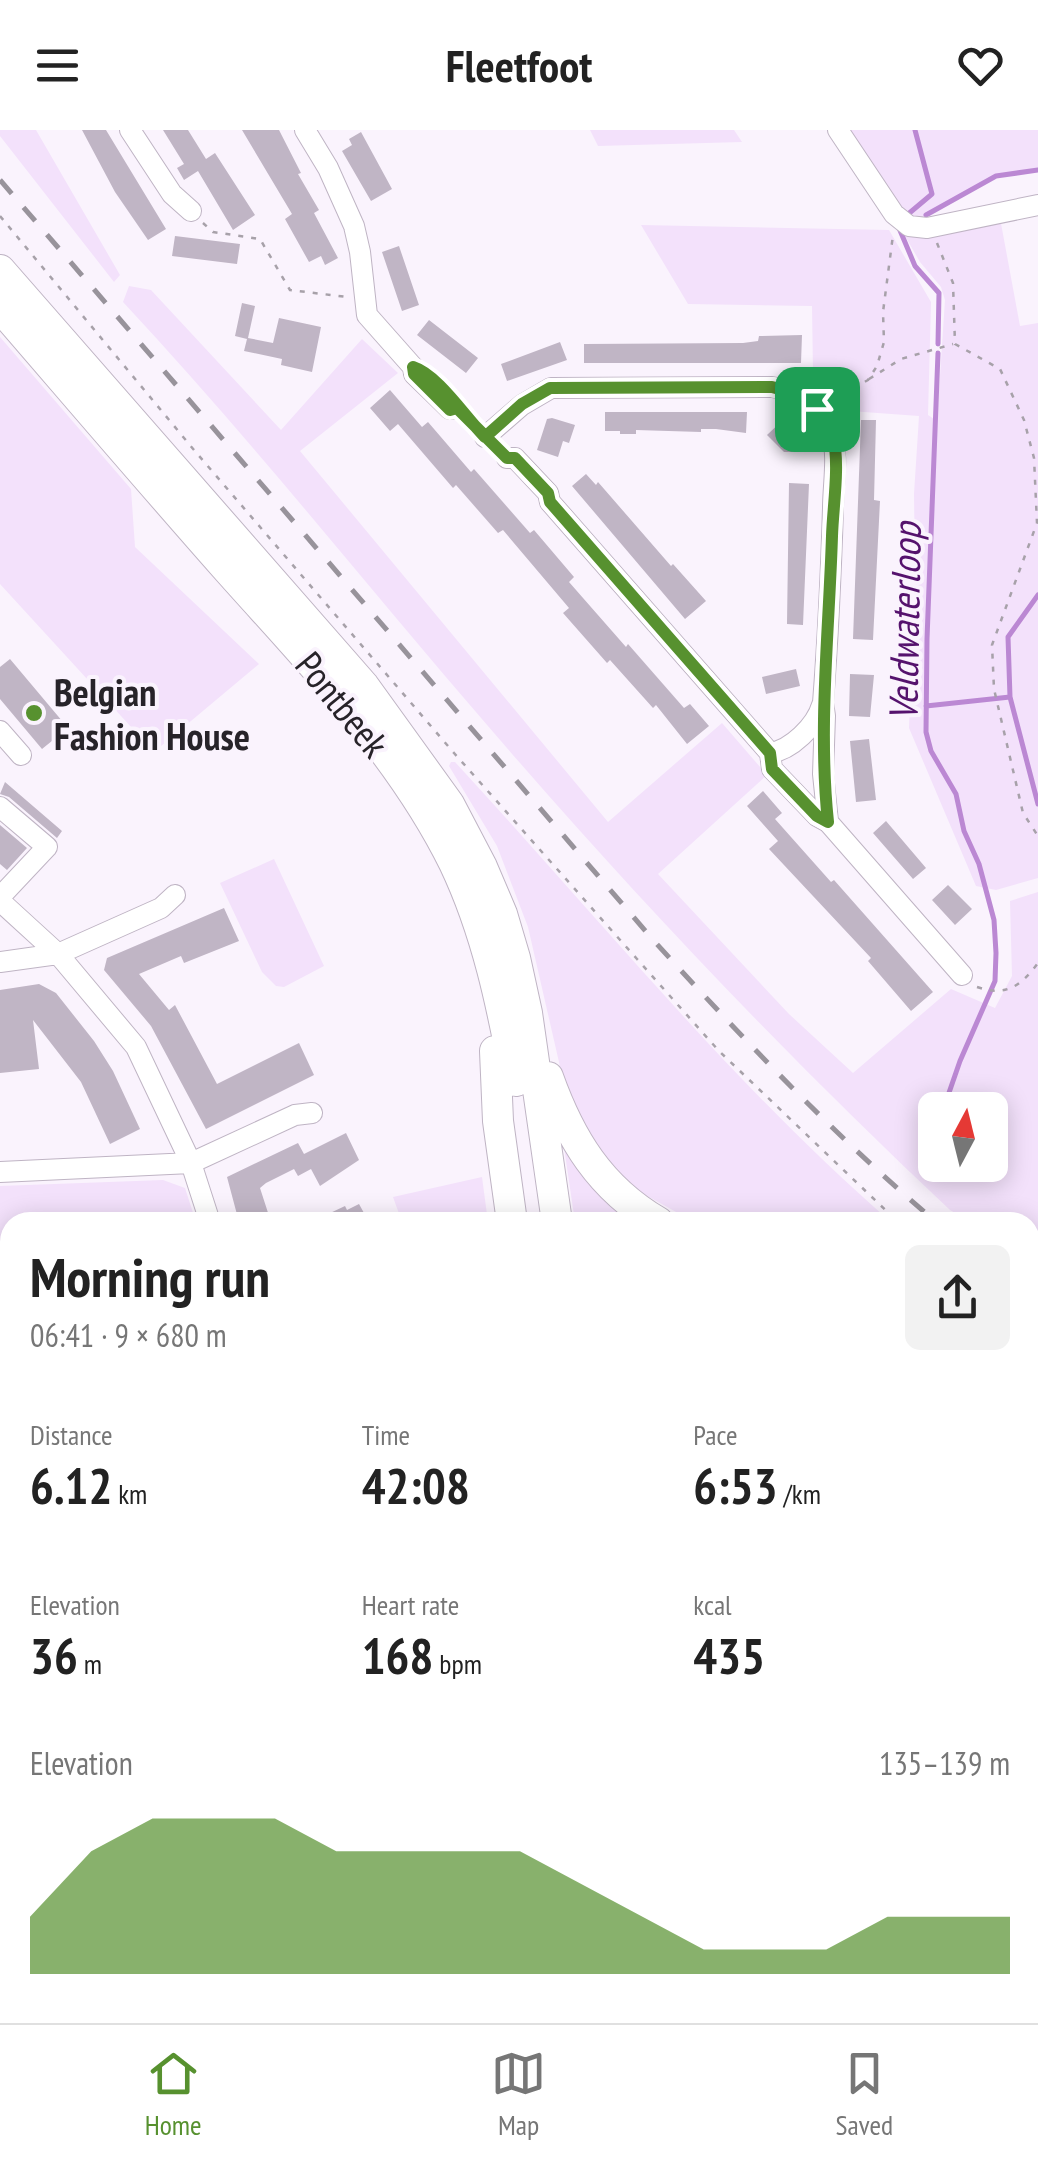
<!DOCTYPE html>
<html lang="en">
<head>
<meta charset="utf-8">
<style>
  body { margin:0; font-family:"PT Sans Narrow",sans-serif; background:#f2f2f2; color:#222; height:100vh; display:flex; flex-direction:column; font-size:38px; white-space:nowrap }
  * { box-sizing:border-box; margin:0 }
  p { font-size:32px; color:#767676 }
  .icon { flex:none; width:55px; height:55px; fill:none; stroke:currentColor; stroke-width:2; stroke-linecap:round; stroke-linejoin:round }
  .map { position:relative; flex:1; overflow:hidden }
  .panel { position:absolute; left:0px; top:1082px; width:1040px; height:812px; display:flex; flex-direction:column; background:#fff; border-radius:30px 30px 0 0; box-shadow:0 5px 25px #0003 }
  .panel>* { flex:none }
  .needle { width:65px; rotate:7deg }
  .controls { position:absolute; left:918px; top:962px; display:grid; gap:20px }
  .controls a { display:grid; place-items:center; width:90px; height:90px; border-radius:15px; background:#fff; box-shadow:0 5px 25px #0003; font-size:50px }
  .pin { position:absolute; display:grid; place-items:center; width:85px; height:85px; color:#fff; margin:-42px; border-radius:20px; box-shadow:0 5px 15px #0006 }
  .round { display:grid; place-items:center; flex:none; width:105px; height:105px; border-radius:15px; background:#f2f2f2 }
  .summary { display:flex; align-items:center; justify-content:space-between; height:170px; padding:0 30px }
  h1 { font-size:55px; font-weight:800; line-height:75px }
  .figures { display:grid; grid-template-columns:repeat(3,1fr); gap:15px; height:170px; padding:10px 30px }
  .figures div { display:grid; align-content:center }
  .figures b { font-size:50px; font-weight:800 }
  .figures small { font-size:28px; font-weight:400 }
  .figures p { font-size:28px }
  .chart { height:280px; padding:20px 30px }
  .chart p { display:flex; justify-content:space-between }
  .chart svg { width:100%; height:180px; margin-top:10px; fill:#57912f; opacity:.7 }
  header { display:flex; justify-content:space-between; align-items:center; height:130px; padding:0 30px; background:#fff; font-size:45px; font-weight:800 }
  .menu { display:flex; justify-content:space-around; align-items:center; height:140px; border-top:2px solid #e0e0e0; background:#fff; font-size:28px; color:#767676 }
  .menu a { display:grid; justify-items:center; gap:5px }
  .menu .selected { color:#57912f }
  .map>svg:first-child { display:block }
</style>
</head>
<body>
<header><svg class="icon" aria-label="menu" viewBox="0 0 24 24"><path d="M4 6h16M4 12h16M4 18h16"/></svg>Fleetfoot<svg class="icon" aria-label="heart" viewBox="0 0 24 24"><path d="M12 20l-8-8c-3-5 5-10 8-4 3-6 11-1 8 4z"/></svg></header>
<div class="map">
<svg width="1038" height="1893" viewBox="0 0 1038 1893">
  <rect width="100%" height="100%" fill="#faf3fd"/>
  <path fill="#f3e1fb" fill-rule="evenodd" d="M0 0H36L120 145 114 152 0 6Z
    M590 0H734L742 12 598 16Z
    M845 0H1038V40L996 46 915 93 905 91Z
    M1000 88 1020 196 1038 193V748L996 760 976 756 909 598 915 443 914 364 919 286 850 281 813 243 812 176 688 174 641 95 889 100 931 172 928 285 937 291 945 170 941 157 920 132 905 106Z
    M129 156 151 160 281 300 362 209 398 243 300 321 608 692 722 593 767 645 658 744 789 884 853 943 951 859 995 878 1012 846 1010 771 1038 762V1137L1030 1132V1092H970L950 1080C790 930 638 770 494 603 370 460 252 310 123 172ZM935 980H990V1035H935Z
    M0 207 131 359 135 417 259 534 154 622 0 454Z
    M451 632H455C598 787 731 953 891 1092H694L633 1058 598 1024 567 967 528 797 497 716 449 636Z
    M274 729 324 836 284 857 276 856 262 842 220 753Z
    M562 1004 638 1092H575Z
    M482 1047 488 1092H402L393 1067Z
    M163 1050 185 1058 196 1092H10V1394L0 1397V1056Z
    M1038 1627V1760L1030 1754V1631Z"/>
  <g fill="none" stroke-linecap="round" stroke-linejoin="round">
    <path stroke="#bb88d3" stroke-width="5" d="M907 85 932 64 915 0
      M926 85 996 46 1038 40
      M899 98 915 136 939 163 938 214
      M938 223 927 509 926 602 931 621 956 664 964 701 979 734 994 790 996 823 995 851 960 931 943 980
      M1010 567 1038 674
      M926 576 1010 567 1008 507 1038 465
      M928 1031 935 1007"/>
  </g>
  <path fill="#c0b5c5" d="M82 0H106L166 99 148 110 115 62Z
    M163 0H188L206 29 215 23 255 85 233 100 198 41 184 50 177 38 184 34Z
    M242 0H279L301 43 298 44 319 80 314 83 338 128 325 135 321 126 309 132 285 89 292 84Z
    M361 2 392 59 371 71 342 21 352 15 349 9Z
    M175 106 240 114 237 134 172 126Z
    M399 116 419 175 402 181 382 122Z
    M242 173 255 176 248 208 273 213 279 188 321 197 312 242 281 235 282 229 244 221 247 209 235 206Z
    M429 190 478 228 466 243 417 205Z
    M802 205 801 233H584V214L743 213 758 211 759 206Z
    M560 212 567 230 507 251 501 234Z
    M390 260 422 297 428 292 471 342 474 339 530 403 534 400 574 447 569 452 626 517 628 514 684 578 690 574 709 596 687 614 656 575 653 578 610 530 607 533 563 483 569 478 503 400 498 403 456 355 453 358 398 294 390 301 370 278Z
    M605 282H747L746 303 716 299H701V302L636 300V304H620V301H605Z
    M552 288 575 295 569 313 563 311 558 327 537 320 547 289Z
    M784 289 807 313 798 322H784L767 305Z
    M861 290H876L874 370 880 371 873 510 853 509Z
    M586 344 596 355 598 352 671 436 673 434 706 471 685 489 572 356Z
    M789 353 809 354 803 495 787 494Z
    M10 529 68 598 42 619 0 569V537Z
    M796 539 800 556 766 564 762 547Z
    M850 544 874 545 870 587 849 586Z
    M869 609 876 670 856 672 850 611Z
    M5 652 62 701 57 708 9 667 0 664Z
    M763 661 782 683 775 689 831 752 834 750 933 862 911 881 868 831 871 828 769 719 778 711 747 676Z
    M886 691 926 738 913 749 873 703Z
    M0 695 27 718 7 740 0 734Z
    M948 755 972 779 955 795 932 770Z
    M224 778 239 811 184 833 181 826 139 844 169 880 175 875 217 954 299 913 314 945 206 999 151 896 104 840 107 828Z
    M39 854 56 863 94 911 113 941 140 999 110 1014 81 952 33 890 39 939 0 943V860Z
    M346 1003 359 1030 320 1056 311 1039 298 1046 294 1039 266 1053 260 1058 271 1092H239L227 1047 298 1013 304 1024Z
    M359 1074 369 1092H311L345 1076 347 1080Z"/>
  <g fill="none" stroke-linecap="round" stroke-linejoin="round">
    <defs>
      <path id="minor" d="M130 0 172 64 191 81
        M305 0 328 38 354 96 360 122 367 185 413 237 414 244 450 279 457 278
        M838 0 894 84 909 96 927 98 1038 75
        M485 307 522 275 551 258 772 257C798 261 821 275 831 301 839 324 833 354 833 378 831 443 828 508 823 573L825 586 823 644 828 692
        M507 328H515L548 363 550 372 770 623 772 639 817 686 828 692 962 845
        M0 601 21 625
        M770 623C791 620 816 596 822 575
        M0 677 47 717 0 767
        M0 771 58 824 136 917 191 1033 210 1092
        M0 832 58 824 161 778 175 765
        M0 1042 191 1033 295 985 312 983
        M0 1434 10 1431
        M7 1893 30 1885"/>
      <path id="highway" d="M0 140 364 556 449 674 482 737 502 784 515 828 527 883 557 1092
        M0 177C76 265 151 353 228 440 309 531 400 623 454 733 487 802 502 876 516 951
        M495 921 498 991 512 1092
        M548 947C570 1009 600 1058 658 1092
        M1030 1263 1038 1267
        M1030 1404 1038 1396
        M1030 1468 1038 1460
        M1030 1524 1038 1516
        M1030 1579 1038 1571
        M1030 1615 1038 1611
        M1030 1774 1038 1780
        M1030 1800 1038 1807
        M452 1893 459 1885
        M481 1893 491 1885
        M543 1893 554 1885
        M607 1893 617 1885
        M683 1893 693 1885"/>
    </defs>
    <use href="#minor" stroke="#bfb4c4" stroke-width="22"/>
    <use href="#highway" stroke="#bfb4c4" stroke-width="32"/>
    <path stroke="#a7a1a9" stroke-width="2.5" stroke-dasharray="5 8" stroke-linecap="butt" d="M0 86 194 320 454 623 637 829 719 921 898 1092
      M203 93 213 102 260 109 290 160 347 167
      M937 113 953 153 955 214 1000 239 1024 290 1034 328 1037 393 992 515 994 559 1023 683 1038 706
      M869 249 901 229 953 214
      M831 271 868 250 877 236 884 212 883 182 893 105
      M977 857C1006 867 1021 856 1038 833
      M1030 1213 1038 1220
      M0 1728 10 1725"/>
    <use href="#minor" stroke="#fff" stroke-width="20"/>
    <use href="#highway" stroke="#fff" stroke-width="30"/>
    <path stroke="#98939b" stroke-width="5" stroke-dasharray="18 18" stroke-linecap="butt" d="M0 50 655 812C744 910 835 1006 936 1092
      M1030 1180 1038 1186"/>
  </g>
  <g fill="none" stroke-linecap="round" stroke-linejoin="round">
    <defs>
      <path id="route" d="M817 279 798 264 772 257 550 258 522 274 485 307C465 287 438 245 413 237L414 244 450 280 457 278 507 328H515L548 363 550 372 770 623 772 639 817 686 828 692C818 597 829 502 832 406 833 375 840 336 833 305 830 295 823 287 817 279"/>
    </defs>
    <use href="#route" stroke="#fff" stroke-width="20"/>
    <use href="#route" stroke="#57912f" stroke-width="12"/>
  </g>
  <circle fill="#57912f" stroke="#faf3fd" stroke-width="4" cx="34" cy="583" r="10"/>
  <g text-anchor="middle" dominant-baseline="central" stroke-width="8" stroke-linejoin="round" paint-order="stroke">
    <g font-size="38" font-weight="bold" fill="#272329" stroke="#faf3fd" text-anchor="start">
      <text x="54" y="561">Belgian<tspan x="54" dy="44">Fashion House</tspan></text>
    </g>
    <g font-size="38" fill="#272329" stroke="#faf3fd">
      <text transform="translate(343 574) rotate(51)">Pontbeek</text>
    </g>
    <g font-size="40" font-style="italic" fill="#55126d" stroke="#faf3fd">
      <text transform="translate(904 492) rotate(-89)">Veldwaterloop</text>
    </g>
  </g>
</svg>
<div class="controls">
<a><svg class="needle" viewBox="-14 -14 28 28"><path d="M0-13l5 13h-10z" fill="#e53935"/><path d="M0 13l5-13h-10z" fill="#767676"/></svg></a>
</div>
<div class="pin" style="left:817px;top:279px;background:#1e9e55"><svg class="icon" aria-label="arrive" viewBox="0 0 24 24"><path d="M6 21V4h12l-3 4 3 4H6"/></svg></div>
<section class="panel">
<div class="summary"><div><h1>Morning run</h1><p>06:41 · 9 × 680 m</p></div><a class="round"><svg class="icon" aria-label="share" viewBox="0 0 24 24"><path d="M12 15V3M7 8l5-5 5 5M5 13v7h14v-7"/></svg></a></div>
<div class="figures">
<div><p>Distance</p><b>6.12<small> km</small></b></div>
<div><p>Time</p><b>42:08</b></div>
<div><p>Pace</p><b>6:53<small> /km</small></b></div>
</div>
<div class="figures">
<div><p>Elevation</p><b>36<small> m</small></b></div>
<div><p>Heart rate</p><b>168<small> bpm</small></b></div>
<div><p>kcal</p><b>435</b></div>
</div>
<div class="chart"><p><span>Elevation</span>135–139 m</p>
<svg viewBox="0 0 160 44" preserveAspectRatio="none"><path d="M0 44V30L10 14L20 6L30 6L40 6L50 14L60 14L70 14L80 14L90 22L100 30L110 38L120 38L130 38L140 30L150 30L160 30V44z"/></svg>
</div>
</section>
</div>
<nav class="menu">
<a class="selected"><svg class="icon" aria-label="home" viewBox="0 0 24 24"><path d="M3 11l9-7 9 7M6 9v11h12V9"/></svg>Home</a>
<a><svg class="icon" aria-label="map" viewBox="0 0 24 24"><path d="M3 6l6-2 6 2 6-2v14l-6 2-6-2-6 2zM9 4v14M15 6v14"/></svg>Map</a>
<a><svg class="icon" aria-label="saved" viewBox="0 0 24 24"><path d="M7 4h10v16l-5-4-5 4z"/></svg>Saved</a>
</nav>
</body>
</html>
